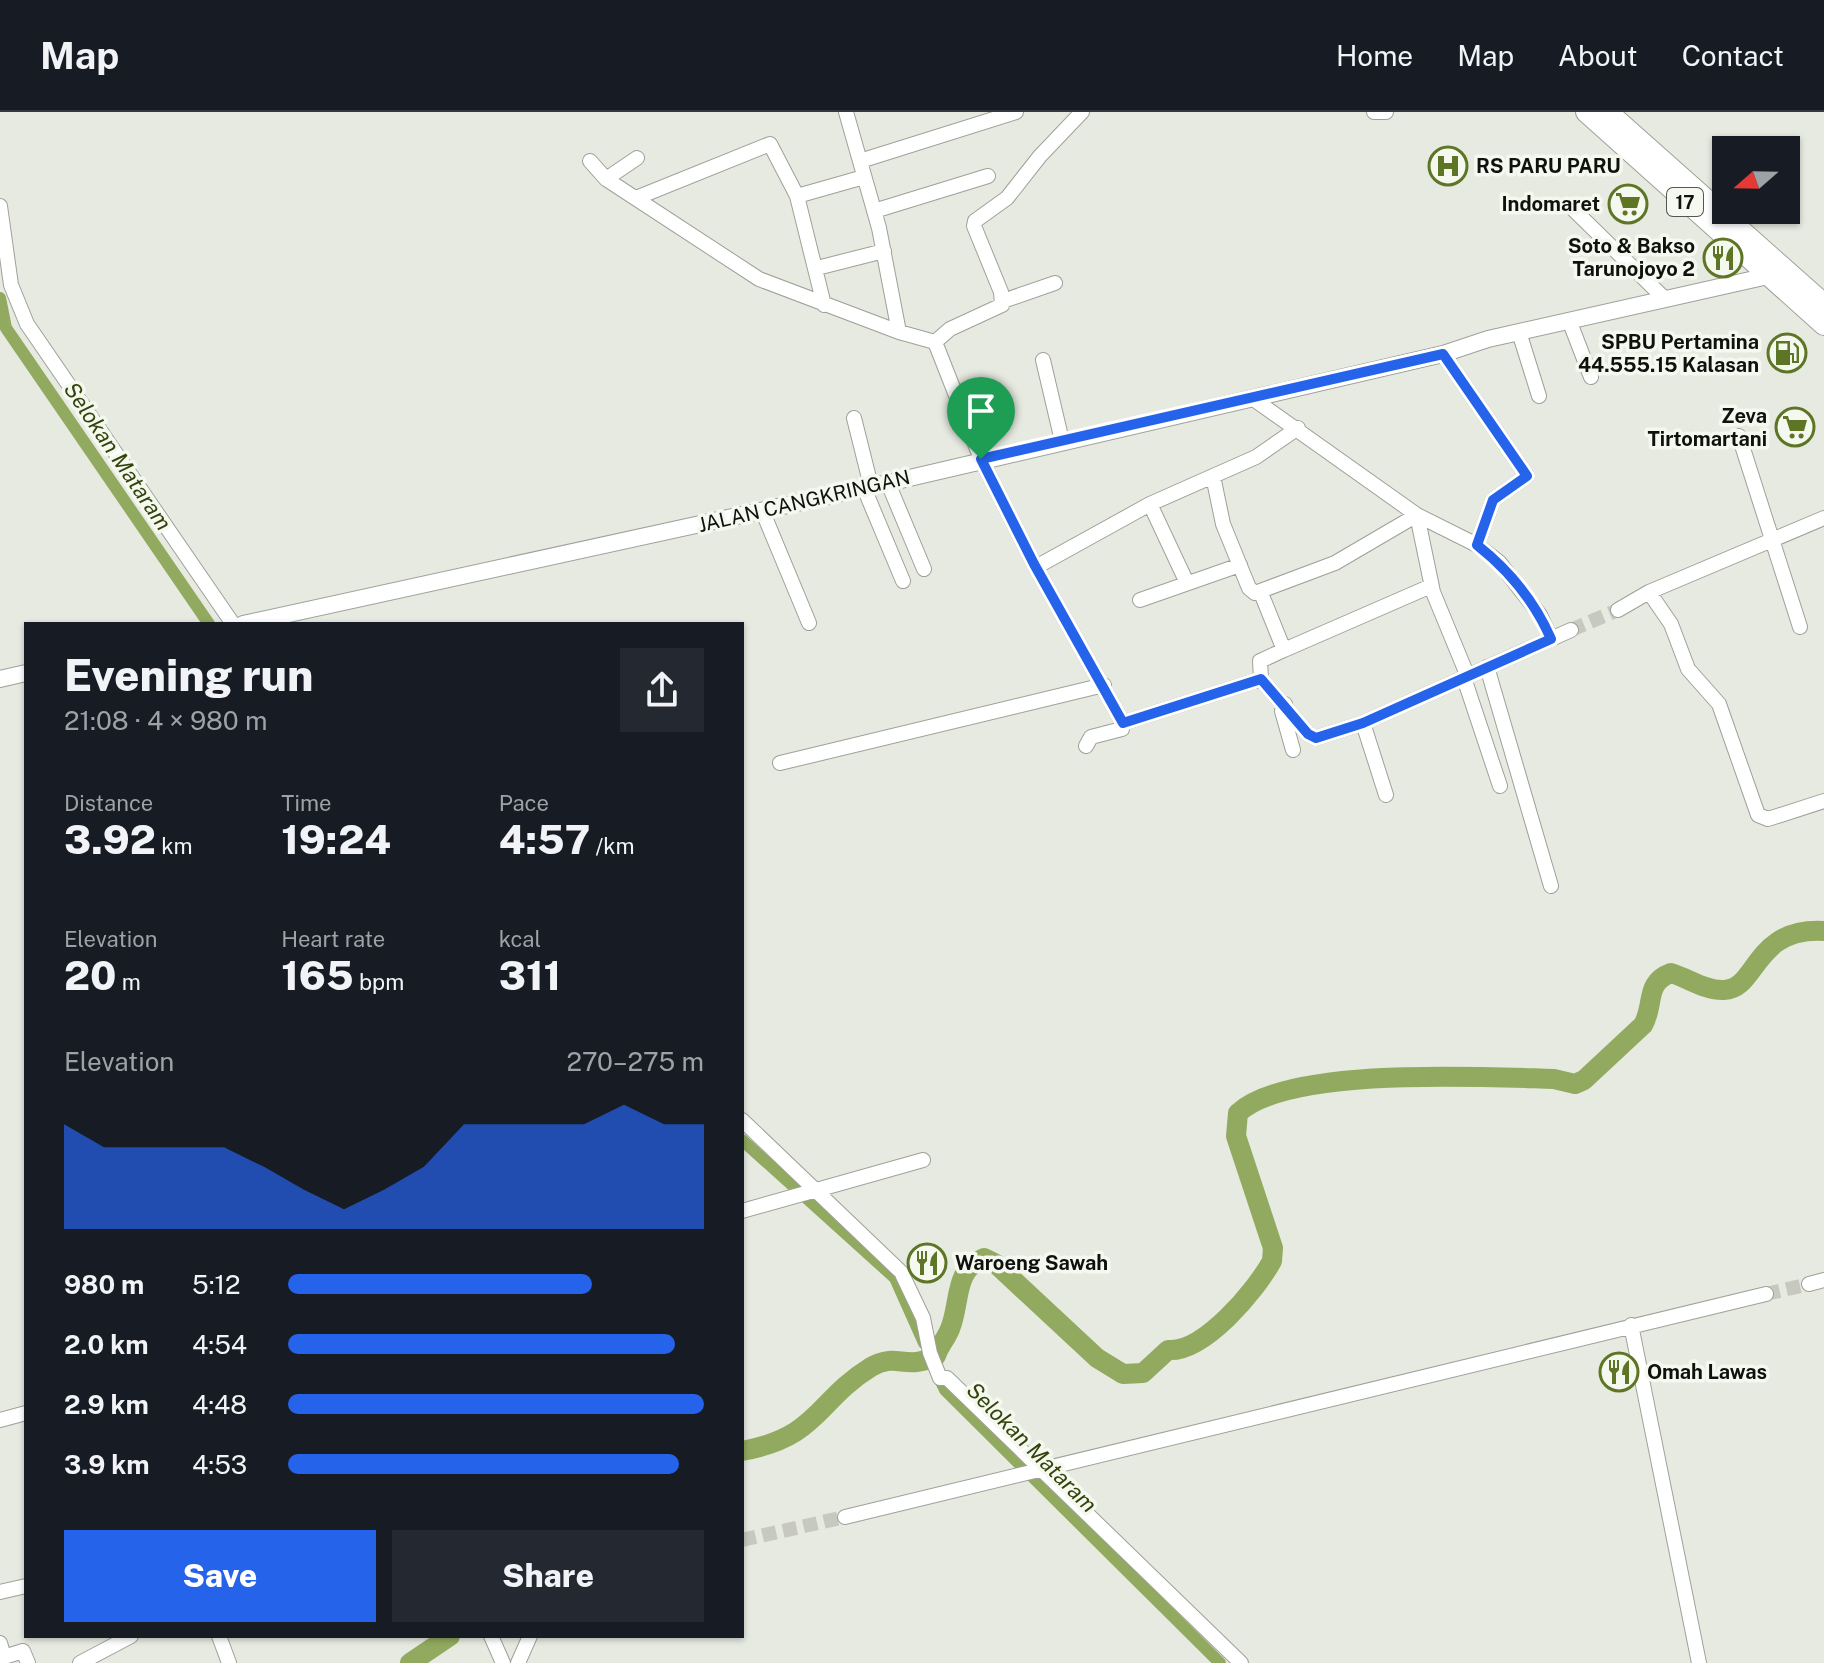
<!DOCTYPE html>
<html lang="en">
<head>
<meta charset="utf-8">
<style>
  body { margin:0; font-family:"Public Sans",sans-serif; background:#242831; color:#f1f3f6; height:100vh; display:flex; flex-direction:column; font-size:30px; white-space:nowrap }
  * { box-sizing:border-box; margin:0 }
  p { font-size:26px; color:#9ea1a6 }
  .icon { flex:none; width:44px; height:44px; fill:none; stroke:currentColor; stroke-width:2; stroke-linecap:round; stroke-linejoin:round }
  .map { position:relative; flex:1; overflow:hidden }
  .details { position:absolute; left:24px; top:510px; width:720px; height:1016px; display:flex; flex-direction:column; background:#171b24; border-radius:0px; box-shadow:0 2px 6px #0004 }
  .details>* { flex:none }
  .needle { width:52px; rotate:250deg }
  .buttons { position:absolute; left:1712px; top:24px; display:grid; gap:16px }
  .buttons a { display:grid; place-items:center; width:88px; height:88px; border-radius:0px; background:#171b24; box-shadow:0 2px 6px #0004; font-size:40px }
  .pin { position:absolute; display:grid; place-items:center; width:68px; height:68px; color:#fff; margin:-82px -34px; border-radius:50% 50% 50% 0; rotate:-45deg; box-shadow:0 0 8px #0007 }
  .pin .icon { rotate:45deg }
  .round { display:grid; place-items:center; flex:none; width:84px; height:84px; border-radius:0px; background:#242831 }
  .head { display:flex; align-items:center; justify-content:space-between; height:136px; padding:0 40px }
  h1 { font-size:44px; font-weight:800; line-height:60px }
  .metrics { display:grid; grid-template-columns:repeat(3,1fr); gap:12px; height:136px; padding:8px 40px }
  .metrics div { display:grid; align-content:center }
  .metrics b { font-size:40px; font-weight:800 }
  .metrics small { font-size:22px; font-weight:400 }
  .metrics p { font-size:22px }
  .chart { height:224px; padding:16px 40px }
  .chart p { display:flex; justify-content:space-between }
  .chart svg { width:100%; height:144px; margin-top:8px; fill:#2563eb; opacity:.7 }
  .cta { display:flex; gap:16px; margin-top:auto; padding:16px 40px }
  .cta a { flex:1; height:92px; border-radius:0px; background:#2563eb; color:#fff; font-size:32px; font-weight:800; line-height:92px; text-align:center }
  .cta a+a { background:#242831; color:#f1f3f6 }
  ul { padding:0 40px; list-style:none; font-size:26px }
  li { display:grid; grid-template-columns:128px 96px 1fr; align-items:center; height:60px }
  li i { height:20px; border-radius:10px; background:#2563eb }
  header { display:flex; align-items:center; gap:48px; box-sizing:border-box; height:112px; padding:0 40px; background:#171b24; border-bottom:2px solid #363941 }
  header strong { font-size:38px }
  nav { display:flex; gap:44px; margin-inline-start:auto; font-size:28px }
  .map>svg:first-child { display:block }
</style>
</head>
<body>
<header>
<strong>Map</strong>
<nav><a>Home</a><a>Map</a><a>About</a><a>Contact</a></nav>
</header>
<div class="map">
<svg width="1824" height="1551" viewBox="0 0 1824 1551">
  <rect width="100%" height="100%" fill="#e7eae1"/>
  <g fill="none" stroke-linecap="round" stroke-linejoin="round">
    <path stroke="#91aa5f" stroke-width="12" d="M0 186 6 216 209 512
      M742 1028 895 1166 924 1231
      M936 1259 945 1278 1220 1551"/>
    <path stroke="#91aa5f" stroke-width="20" d="M742 1339C819 1325 816 1289 871 1255 896 1240 906 1259 936 1244 939 1234 946 1227 950 1217 961 1190 953 1158 984 1146L996 1152 1097 1246 1123 1262 1143 1261 1168 1238C1204 1241 1256 1178 1272 1149L1273 1136 1236 1024 1238 1001C1289 954 1483 965 1554 967L1575 972 1584 968 1643 913C1655 893 1644 871 1671 861 1688 866 1706 879 1724 878 1758 877 1753 815 1824 819
      M410 1551 450 1524"/>
    <path stroke="#c7c9c1" stroke-width="14" stroke-dasharray="14 7" stroke-linecap="butt" d="M1571 518 1618 498
      M1766 1182 1809 1172
      M742 1428 845 1405"/>
    <defs>
      <path id="minor" d="M846 0 879 116 899 220
        M1374 0H1386
        M590 49 606 67 759 167 899 220 935 230
        M860 49 1016 0
        M606 67 637 46
        M797 84 864 65
        M636 86 770 32 797 84 824 193
        M0 94 11 173 27 212 233 512
        M1574 98 1665 187
        M874 99 988 64
        M817 156 884 139
        M1003 189 1055 171
        M1569 208 1591 265
        M1519 220 1539 284
        M935 230 981 347 1034 452 1123 611
        M935 230 950 217 1002 193 1001 180 974 114 975 109 1007 86 1040 44 1082 0
        M1443 242 1527 364 1493 388 1477 433
        M1043 248 1062 329
        M1252 286 1417 403 1477 433 1499 450 1540 503 1551 527
        M854 306 871 374
        M1739 324 1800 515
        M1213 364 1223 412 1249 476 1255 481 1335 451 1417 403
        M888 371 924 457
        M864 376 903 469
        M1150 392 1187 471
        M762 398 809 511
        M1417 403 1433 480 1468 565
        M1036 455 1150 392 1256 345 1298 316
        M1649 480 1671 512 1688 557 1719 592 1758 703 1768 707 1824 689
        M1261 481 1284 538 1260 549 1261 567 1308 622 1316 626 1363 611 1571 518
        M1140 488 1240 453
        M1618 498 1649 480 1824 406
        M1284 538 1431 474
        M1487 555 1551 774
        M1464 566 1500 674
        M1285 592 1282 599 1293 638
        M1363 611 1386 683
        M1086 634 1091 625 1122 617 1123 611 1261 567
        M780 651 1104 573
        M742 1008 901 1160 923 1206 930 1241 940 1266H947L1241 1551
        M742 1099 923 1048
        M1809 1172 1824 1168
        M1631 1213 1699 1551
        M0 1308 26 1301
        M845 1405 1766 1182
        M0 1480 26 1474
        M219 1524 229 1551
        M491 1524 503 1551
        M0 1531 4 1545 23 1539 28 1551
        M80 1551 131 1524
        M518 1551 530 1524"/>
      <path id="major" d="M243 512 888 371 1443 242 1488 227 1768 164 1775 156
        M0 567 26 561"/>
      <path id="highway" d="M1586 0 1824 213
        M1608 0 1824 192"/>
    </defs>
    <use href="#minor" stroke="#9ea199" stroke-width="16"/>
    <use href="#major" stroke="#9ea199" stroke-width="18"/>
    <use href="#highway" stroke="#9ea199" stroke-width="22"/>
    <use href="#minor" stroke="#fff" stroke-width="14"/>
    <use href="#major" stroke="#fff" stroke-width="16"/>
    <use href="#highway" stroke="#fff" stroke-width="20"/>
  </g>
  <g fill="none" stroke-linecap="round" stroke-linejoin="round">
    <defs>
      <path id="route" d="M1443 242 1527 364 1493 388 1477 433C1510 459 1534 488 1551 527L1363 611 1316 626 1308 622 1261 567 1123 611 1034 452 981 347Z"/>
    </defs>
    <use href="#route" stroke="#fff" stroke-width="16"/>
    <use href="#route" stroke="#2563eb" stroke-width="10"/>
  </g>
  <defs>
    <symbol id="hospital-ring" viewBox="-11 -11 22 22"><circle r="9.5" fill="#f4f8ee" stroke="#5e7526" stroke-width="1.5"/><path d="M-5-5h3v3.5h4V-5h3V5h-3V1.5h-4V5h-3Z" fill="#5e7526"/></symbol>
    <symbol id="supermarket-ring" viewBox="-11 -11 22 22"><circle r="9.5" fill="#f4f8ee" stroke="#5e7526" stroke-width="1.5"/><path d="M-6-5.5h2.5l.6 2H6L4.5 2H-2.5L-4.4-4H-6ZM-1.5 3.2a1.3 1.3 0 1 0 .1 0ZM3 3.2a1.3 1.3 0 1 0 .1 0Z" fill="#5e7526"/></symbol>
    <symbol id="restaurant-ring" viewBox="-11 -11 22 22"><circle r="9.5" fill="#f4f8ee" stroke="#5e7526" stroke-width="1.5"/><path d="M-5-6h1v4h1v-4h1v4h1v-4h1v5L-1.5 .5V6h-2V.5L-5-1ZM5-6V6H3V1.5H1.5Q1.5-4 5-6Z" fill="#5e7526"/></symbol>
    <symbol id="fuel-ring" viewBox="-11 -11 22 22"><circle r="9.5" fill="#f4f8ee" stroke="#5e7526" stroke-width="1.5"/><path d="M-5.5-6h7V0h2V4h1.3V-2.5L3-4.5l.8-.8L6-3V5H2.5V1h-1V6h-7ZM-4.2-4.7v3.2H.2V-4.7Z" fill="#5e7526"/></symbol>
  </defs>
  <g fill-rule="evenodd">
    <use href="#hospital-ring" x="1426" y="32" width="44" height="44"/>
    <use href="#supermarket-ring" x="1606" y="70" width="44" height="44"/>
    <use href="#restaurant-ring" x="1701" y="124" width="44" height="44"/>
    <use href="#fuel-ring" x="1765" y="219" width="44" height="44"/>
    <use href="#supermarket-ring" x="1773" y="293" width="44" height="44"/>
    <use href="#restaurant-ring" x="905" y="1129" width="44" height="44"/>
    <use href="#restaurant-ring" x="1597" y="1238" width="44" height="44"/>
  </g>
  <g text-anchor="middle" dominant-baseline="central" stroke-width="7" stroke-linejoin="round" paint-order="stroke">
    <rect fill="#f4f8ee" stroke="#545651" stroke-width="2" x="1667" y="76" width="36" height="28" rx="6"/>
    <g font-size="18" font-weight="bold" fill="#10110e">
      <text x="1685" y="90">17</text>
    </g>
    <g font-size="20" font-weight="bold" fill="#10110e" stroke="#f4f8ee" text-anchor="end">
      <text x="1476" y="54" text-anchor="start">RS PARU PARU</text>
      <text x="1600" y="92">Indomaret</text>
      <text x="1695" y="134">Soto &amp; Bakso<tspan x="1695" dy="23">Tarunojoyo 2</tspan></text>
      <text x="1759" y="230">SPBU Pertamina<tspan x="1759" dy="23">44.555.15 Kalasan</tspan></text>
      <text x="1767" y="304">Zeva<tspan x="1767" dy="23">Tirtomartani</tspan></text>
      <text x="955" y="1151" text-anchor="start">Waroeng Sawah</text>
      <text x="1647" y="1260" text-anchor="start">Omah Lawas</text>
    </g>
    <g font-size="20" fill="#10110e" stroke="#f4f8ee">
      <text transform="translate(804 389) rotate(-13)">JALAN CANGKRINGAN</text>
    </g>
    <g font-size="22" font-style="italic" fill="#34430b" stroke="#f4f8ee">
      <text transform="translate(118 344) rotate(56)">Selokan Mataram</text>
      <text transform="translate(1032 1335) rotate(45)">Selokan Mataram</text>
    </g>
  </g>
</svg>
<div class="buttons">
<a><svg class="needle" viewBox="-14 -14 28 28"><path d="M0-13l5 13h-10z" fill="#e53935"/><path d="M0 13l5-13h-10z" fill="#9ea1a6"/></svg></a>
</div>
<div class="pin" style="left:981px;top:347px;background:#1e9e55"><svg class="icon" aria-label="arrive" viewBox="0 0 24 24"><path d="M6 21V4h12l-3 4 3 4H6"/></svg></div>
<section class="details">
<div class="head"><div><h1>Evening run</h1><p>21:08 · 4 × 980 m</p></div><a class="round"><svg class="icon" aria-label="share" viewBox="0 0 24 24"><path d="M12 15V3M7 8l5-5 5 5M5 13v7h14v-7"/></svg></a></div>
<div class="metrics">
<div><p>Distance</p><b>3.92<small> km</small></b></div>
<div><p>Time</p><b>19:24</b></div>
<div><p>Pace</p><b>4:57<small> /km</small></b></div>
</div>
<div class="metrics">
<div><p>Elevation</p><b>20<small> m</small></b></div>
<div><p>Heart rate</p><b>165<small> bpm</small></b></div>
<div><p>kcal</p><b>311</b></div>
</div>
<div class="chart"><p><span>Elevation</span>270–275 m</p>
<svg viewBox="0 0 160 44" preserveAspectRatio="none"><path d="M0 44V12L10 19L20 19L30 19L40 19L50 25L60 32L70 38L80 32L90 25L100 12L110 12L120 12L130 12L140 6L150 12L160 12V44z"/></svg>
</div>
<ul>
<li><b>980 m</b>5:12<i style="width:73%"></i></li>
<li><b>2.0 km</b>4:54<i style="width:93%"></i></li>
<li><b>2.9 km</b>4:48<i style="width:100%"></i></li>
<li><b>3.9 km</b>4:53<i style="width:94%"></i></li>
</ul>
<div class="cta"><a>Save</a><a>Share</a></div>
</section>
</div>
</body>
</html>
